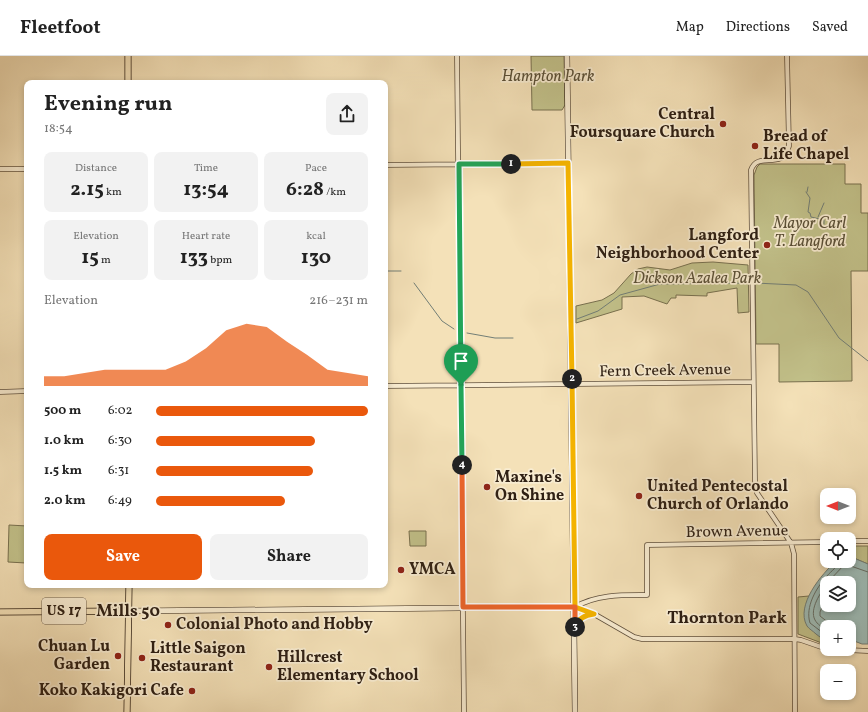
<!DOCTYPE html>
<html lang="en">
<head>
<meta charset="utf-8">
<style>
  body { margin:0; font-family:Vollkorn,serif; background:#f2f2f2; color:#222; height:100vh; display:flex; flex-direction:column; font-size:15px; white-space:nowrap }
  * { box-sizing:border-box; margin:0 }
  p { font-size:13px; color:#767676 }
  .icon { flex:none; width:22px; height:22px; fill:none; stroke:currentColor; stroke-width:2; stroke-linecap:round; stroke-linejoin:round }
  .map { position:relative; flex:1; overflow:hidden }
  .panel { position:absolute; left:24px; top:24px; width:364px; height:508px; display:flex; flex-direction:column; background:#fff; border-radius:8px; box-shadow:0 2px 6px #0003 }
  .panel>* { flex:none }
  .needle { width:26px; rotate:270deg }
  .fabs { position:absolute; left:820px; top:432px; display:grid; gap:8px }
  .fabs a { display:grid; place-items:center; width:36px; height:36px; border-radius:8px; background:#fff; box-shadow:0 2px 6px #0003; font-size:20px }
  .pin { position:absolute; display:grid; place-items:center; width:34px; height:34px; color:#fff; margin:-41px -17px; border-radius:50% 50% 50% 0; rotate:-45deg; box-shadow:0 0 4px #0007 }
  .pin .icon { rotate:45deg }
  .km { position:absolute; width:20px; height:20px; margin:-10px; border-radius:50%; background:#222; color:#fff; font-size:11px; line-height:20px; text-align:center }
  .round { display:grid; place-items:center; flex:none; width:42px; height:42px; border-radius:8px; background:#f2f2f2 }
  .headline { display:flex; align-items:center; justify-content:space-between; height:68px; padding:0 20px }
  h1 { font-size:22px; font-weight:700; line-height:30px }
  .metrics { display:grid; grid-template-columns:repeat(3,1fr); gap:6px; height:68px; padding:4px 20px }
  .metrics div { display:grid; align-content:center; border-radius:8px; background:#f2f2f2; text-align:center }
  .metrics b { font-size:20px; font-weight:700 }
  .metrics small { font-size:11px; font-weight:400 }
  .metrics p { font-size:11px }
  .chart { height:112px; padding:8px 20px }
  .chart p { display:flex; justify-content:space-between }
  .chart svg { width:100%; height:72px; margin-top:4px; fill:#ea580c; opacity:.7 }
  .button { display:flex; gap:8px; margin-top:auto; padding:8px 20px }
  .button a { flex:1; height:46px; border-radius:8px; background:#ea580c; color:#fff; font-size:16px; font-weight:700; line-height:46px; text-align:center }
  .button a+a { background:#f2f2f2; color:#222 }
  ul { padding:0 20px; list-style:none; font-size:13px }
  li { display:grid; grid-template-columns:64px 48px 1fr; align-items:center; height:30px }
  li i { height:10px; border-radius:5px; background:#ea580c }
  header { display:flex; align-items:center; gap:24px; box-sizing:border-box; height:56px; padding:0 20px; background:#fff; border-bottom:1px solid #e0e0e0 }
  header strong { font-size:19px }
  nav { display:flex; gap:22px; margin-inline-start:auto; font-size:14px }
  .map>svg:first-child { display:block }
</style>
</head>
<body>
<header>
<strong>Fleetfoot</strong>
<nav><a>Map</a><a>Directions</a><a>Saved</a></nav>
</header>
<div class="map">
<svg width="868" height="656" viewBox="0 0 868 656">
  <rect width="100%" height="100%" fill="#f4e1b8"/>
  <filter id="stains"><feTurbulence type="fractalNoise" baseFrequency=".005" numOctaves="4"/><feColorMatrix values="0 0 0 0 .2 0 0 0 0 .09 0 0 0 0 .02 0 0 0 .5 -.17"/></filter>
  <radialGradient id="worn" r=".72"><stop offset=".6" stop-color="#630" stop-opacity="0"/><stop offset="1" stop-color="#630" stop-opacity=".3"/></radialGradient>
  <path fill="#c2c18a" stroke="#78704f" d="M531 0H564L565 49 562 54H532Z
    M760 108H845V128H861V157H868V215H851L852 325 779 326V288H756L754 119 757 111Z
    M713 206 748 209 749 256 738 257 737 232 707 237V240L676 239V242H671L667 248 644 240 622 241V253L576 267V250L602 244 614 237 631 218 638 213 647 211 670 214 692 207Z
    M9 469 27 470 26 507 8 506Z
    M409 475H426V490H410Z
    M849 490H868V508L849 500Z
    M809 540 805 553C810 564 814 580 827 584V589L798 578V541Z"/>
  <path fill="#9ebcb7" stroke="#727e76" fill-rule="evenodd" d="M849 500 868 508V588H862L849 583V571H827V584C822 583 820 581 816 578 813 575 809 573 807 570 795 549 822 518 836 505H849ZM827 527H849V549H827Z"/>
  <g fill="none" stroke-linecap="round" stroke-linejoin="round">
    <path stroke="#666e66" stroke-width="1" d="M827 527 845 508 868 516
      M827 528C821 536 809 553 815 564 817 568 823 572 827 575
      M827 539 820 556V560L834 571
      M827 580 810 567C805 551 816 532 827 520 831 515 838 511 839 505"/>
    <path stroke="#727e76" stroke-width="1" d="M806 136 810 142 808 156 810 157 811 161 824 164V168
      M807 136 808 131
      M818 161 824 147
      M385 215H401
      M414 227 442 265 454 273
      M755 227 796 229 808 236 839 282 868 305
      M577 263 598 255 620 239 660 228 748 227
      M467 277 495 282H513"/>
    <defs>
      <path id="tertiary" d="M457 0 464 656
        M787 0 789 90C782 116 758 94 751 114L755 425 757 437 791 487 794 498 795 656
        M385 109 568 107
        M0 113H27
        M385 330 753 326
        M0 336 27 335
        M849 485H868
        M575 551C597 538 623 539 647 539V489L827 486
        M575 551 594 558 634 581 642 583H795L801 584 827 593
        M575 571C578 562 584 559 592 558
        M828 593 868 595"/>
      <path id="secondary" d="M567 0 575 656
        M129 555 575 551"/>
      <path id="primary" d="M0 556 129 555"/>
      <path id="trunk" d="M128 0V27
        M127 656 129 529"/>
    </defs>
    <use href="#tertiary" stroke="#60503d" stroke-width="5.5"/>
    <use href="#secondary" stroke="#2f2014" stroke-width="6"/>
    <use href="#primary" stroke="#2f2014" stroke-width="7"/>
    <use href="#trunk" stroke="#2f2014" stroke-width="7"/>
    <use href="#tertiary" stroke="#f8ecd1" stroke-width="4"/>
    <use href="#secondary" stroke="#f8ecd1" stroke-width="5"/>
    <use href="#primary" stroke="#f4e1b8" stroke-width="5.5"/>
    <use href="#trunk" stroke="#f4e1b8" stroke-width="5.5"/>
  </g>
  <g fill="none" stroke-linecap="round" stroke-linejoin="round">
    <defs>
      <path id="split-1" d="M461 329 459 108H511"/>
      <path id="split-2" d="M511 108 568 107 572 323"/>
      <path id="split-3" d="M572 323 575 551 594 558C584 559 578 563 575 571"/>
      <path id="split-4" d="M462 409 463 551H575V571"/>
      <path id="split-5" d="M461 329 462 409"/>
    </defs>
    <use href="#split-1" stroke="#fff" stroke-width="8"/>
    <use href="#split-2" stroke="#fff" stroke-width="8"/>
    <use href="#split-3" stroke="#fff" stroke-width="8"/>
    <use href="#split-4" stroke="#fff" stroke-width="8"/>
    <use href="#split-5" stroke="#fff" stroke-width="8"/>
    <use href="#split-1" stroke="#22a559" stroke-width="5"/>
    <use href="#split-2" stroke="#f5b400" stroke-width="5"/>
    <use href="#split-3" stroke="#f5b400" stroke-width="5"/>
    <use href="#split-4" stroke="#f0652b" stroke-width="5"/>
    <use href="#split-5" stroke="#22a559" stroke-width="5"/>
  </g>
  <g fill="#8f2418" stroke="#f8ecd1" stroke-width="1.5">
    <circle cx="723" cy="68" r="4"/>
    <circle cx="755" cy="90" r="4"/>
    <circle cx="767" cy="189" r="4"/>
    <circle cx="487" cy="431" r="4"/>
    <circle cx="639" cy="440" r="4"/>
    <circle cx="401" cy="514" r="4"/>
    <circle cx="168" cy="569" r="4"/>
    <circle cx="118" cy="600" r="4"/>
    <circle cx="142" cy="602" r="4"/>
    <circle cx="269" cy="611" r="4"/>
    <circle cx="192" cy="635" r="4"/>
  </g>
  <g text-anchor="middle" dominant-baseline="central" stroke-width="3.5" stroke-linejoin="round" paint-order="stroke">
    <rect fill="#f8ecd1" stroke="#6b5d4d" stroke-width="1" x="42" y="542" width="44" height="26" rx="3"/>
    <g font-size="15" font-weight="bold" fill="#2f2014">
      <text x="64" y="555">US 17</text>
    </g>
    <g font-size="16" font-style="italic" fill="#5b5037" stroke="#f8ecd1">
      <text x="548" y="21">Hampton Park</text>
      <text x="810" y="168">Mayor Carl<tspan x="810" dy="18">T. Langford</tspan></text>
      <text x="697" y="223">Dickson Azalea Park</text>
    </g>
    <g font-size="16" font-weight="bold" fill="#2f2014" stroke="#f8ecd1" text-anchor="start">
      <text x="715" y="59" text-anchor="end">Central<tspan x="715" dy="18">Foursquare Church</tspan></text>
      <text x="763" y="81">Bread of<tspan x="763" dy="18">Life Chapel</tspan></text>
      <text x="759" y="180" text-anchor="end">Langford<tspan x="759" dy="18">Neighborhood Center</tspan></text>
      <text x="495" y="422">Maxine's<tspan x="495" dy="18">On Shine</tspan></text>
      <text x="647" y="431">United Pentecostal<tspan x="647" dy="18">Church of Orlando</tspan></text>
      <text x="409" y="514">YMCA</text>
      <text x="176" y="569">Colonial Photo and Hobby</text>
      <text x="110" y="591" text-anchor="end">Chuan Lu<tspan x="110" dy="18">Garden</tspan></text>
      <text x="150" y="593">Little Saigon<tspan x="150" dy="18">Restaurant</tspan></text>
      <text x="277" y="602">Hillcrest<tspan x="277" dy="18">Elementary School</tspan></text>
      <text x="184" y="635" text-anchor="end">Koko Kakigori Cafe</text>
    </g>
    <g font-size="16" fill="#2f2014" stroke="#f8ecd1">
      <text transform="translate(665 315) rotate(-1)">Fern Creek Avenue</text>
      <text transform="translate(737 476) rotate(-1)">Brown Avenue</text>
    </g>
    <g font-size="17" font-weight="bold" fill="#2f2014" stroke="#f8ecd1">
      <text x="128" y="555">Mills 50</text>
      <text x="727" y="562">Thornton Park</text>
    </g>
  </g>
  <rect width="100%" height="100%" filter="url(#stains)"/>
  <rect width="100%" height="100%" fill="url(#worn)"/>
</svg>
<div class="fabs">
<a><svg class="needle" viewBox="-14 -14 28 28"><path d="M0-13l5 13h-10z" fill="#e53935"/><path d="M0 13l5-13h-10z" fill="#767676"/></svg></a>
<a><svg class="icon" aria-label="locate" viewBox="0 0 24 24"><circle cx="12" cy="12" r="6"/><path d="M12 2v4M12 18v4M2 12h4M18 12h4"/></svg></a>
<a><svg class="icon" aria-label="layers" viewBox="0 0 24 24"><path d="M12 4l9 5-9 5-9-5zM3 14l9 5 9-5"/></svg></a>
<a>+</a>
<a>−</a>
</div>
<div class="pin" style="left:461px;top:329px;background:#1e9e55"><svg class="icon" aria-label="arrive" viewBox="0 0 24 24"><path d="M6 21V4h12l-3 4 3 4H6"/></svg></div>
<b class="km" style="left:511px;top:108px">1</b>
<b class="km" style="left:572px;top:323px">2</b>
<b class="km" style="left:575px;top:571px">3</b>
<b class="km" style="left:462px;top:409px">4</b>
<section class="panel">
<div class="headline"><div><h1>Evening run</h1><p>18:54</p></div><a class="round"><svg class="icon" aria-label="share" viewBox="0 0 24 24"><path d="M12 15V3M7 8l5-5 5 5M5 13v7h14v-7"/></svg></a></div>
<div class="metrics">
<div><p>Distance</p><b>2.15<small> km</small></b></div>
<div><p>Time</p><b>13:54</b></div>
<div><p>Pace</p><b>6:28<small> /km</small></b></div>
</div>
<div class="metrics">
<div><p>Elevation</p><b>15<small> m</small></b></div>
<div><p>Heart rate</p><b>133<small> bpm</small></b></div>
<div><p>kcal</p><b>130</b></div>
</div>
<div class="chart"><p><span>Elevation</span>216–231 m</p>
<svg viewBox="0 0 160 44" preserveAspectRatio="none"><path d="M0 44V38L10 38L20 36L30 34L40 34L50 34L60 34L70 29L80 21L90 10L100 6L110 8L120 17L130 25L140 34L150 36L160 38V44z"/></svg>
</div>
<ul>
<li><b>500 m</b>6:02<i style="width:100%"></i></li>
<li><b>1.0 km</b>6:30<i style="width:75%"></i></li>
<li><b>1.5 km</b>6:31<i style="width:74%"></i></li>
<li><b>2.0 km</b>6:49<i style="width:61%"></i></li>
</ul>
<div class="button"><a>Save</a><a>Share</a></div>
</section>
</div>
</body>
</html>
